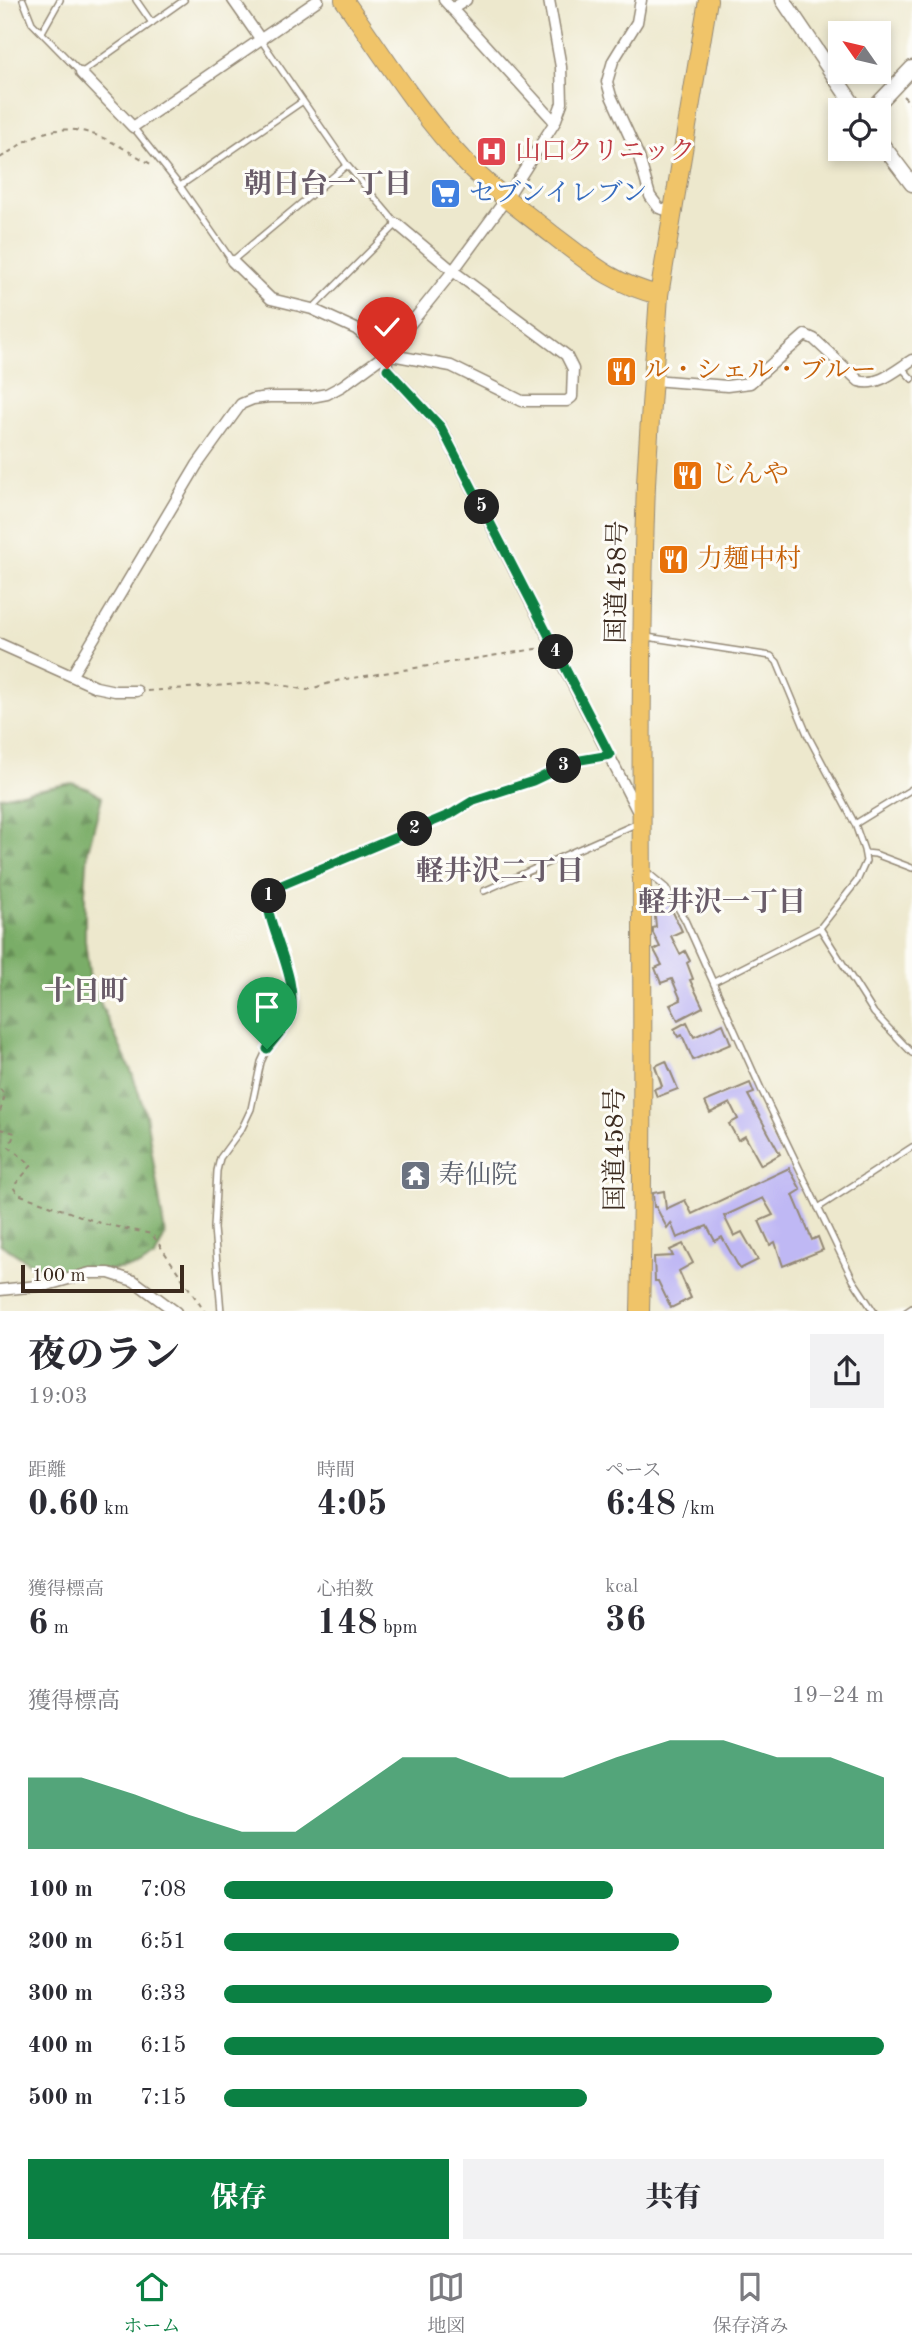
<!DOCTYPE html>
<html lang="ja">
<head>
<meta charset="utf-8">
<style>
  body { margin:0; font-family:"Old Standard TT","Noto Serif JP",serif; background:#f2f2f3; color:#2b2b33; height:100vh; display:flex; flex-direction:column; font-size:26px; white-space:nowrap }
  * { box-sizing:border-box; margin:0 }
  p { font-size:23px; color:#7c7c81 }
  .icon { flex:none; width:38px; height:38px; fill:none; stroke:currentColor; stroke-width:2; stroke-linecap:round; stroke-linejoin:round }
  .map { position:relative; height:1311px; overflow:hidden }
  .details { display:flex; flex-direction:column; background:#fff; flex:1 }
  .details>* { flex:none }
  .needle { width:46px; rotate:304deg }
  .fabs { position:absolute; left:828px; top:21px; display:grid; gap:14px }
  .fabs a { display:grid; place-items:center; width:63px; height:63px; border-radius:0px; background:#fff; box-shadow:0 4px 10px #0003; font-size:35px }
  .scale { position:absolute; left:21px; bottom:18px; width:163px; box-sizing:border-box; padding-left:7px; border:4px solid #3b2a1e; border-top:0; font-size:19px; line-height:24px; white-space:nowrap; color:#3b2a1e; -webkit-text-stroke:5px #fdfcf7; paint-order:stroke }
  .pin { position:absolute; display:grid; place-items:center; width:60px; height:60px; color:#fff; margin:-72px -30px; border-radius:50% 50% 50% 0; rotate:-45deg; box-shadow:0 0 7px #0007 }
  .pin .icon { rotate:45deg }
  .km { position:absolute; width:35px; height:35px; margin:-18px; border-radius:50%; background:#222; color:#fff; font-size:19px; line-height:35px; text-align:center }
  .round { display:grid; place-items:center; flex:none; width:74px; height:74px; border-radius:0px; background:#f2f2f3 }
  .head { display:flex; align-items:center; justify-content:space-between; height:119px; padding:0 28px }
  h1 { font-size:38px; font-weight:800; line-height:52px }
  .metrics { display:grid; grid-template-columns:repeat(3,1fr); gap:10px; height:119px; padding:7px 28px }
  .metrics div { display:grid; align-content:center }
  .metrics b { font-size:35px; font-weight:800 }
  .metrics small { font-size:19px; font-weight:400 }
  .metrics p { font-size:19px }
  .chart { height:196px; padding:14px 28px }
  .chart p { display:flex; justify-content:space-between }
  .chart svg { width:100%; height:126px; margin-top:7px; fill:#0b8043; opacity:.7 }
  .primary-button { display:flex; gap:14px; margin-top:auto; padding:14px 28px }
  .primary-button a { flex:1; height:80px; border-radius:0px; background:#0b8043; color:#fff; font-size:28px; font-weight:800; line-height:80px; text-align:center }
  .primary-button a+a { background:#f2f2f3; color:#2b2b33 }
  ul { padding:0 28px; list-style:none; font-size:23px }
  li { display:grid; grid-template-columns:112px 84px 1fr; align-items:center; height:52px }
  li i { height:18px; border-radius:9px; background:#0b8043 }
  .menu { display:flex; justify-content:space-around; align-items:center; height:98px; border-top:2px solid #e1e1e2; background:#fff; font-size:19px; color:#7c7c81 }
  .menu a { display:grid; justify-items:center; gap:4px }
  .menu .selected { color:#0b8043 }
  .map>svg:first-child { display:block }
</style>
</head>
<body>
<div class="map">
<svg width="912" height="1312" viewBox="0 0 912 1312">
  <defs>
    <pattern id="forest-firs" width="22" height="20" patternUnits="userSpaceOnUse" patternTransform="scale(1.75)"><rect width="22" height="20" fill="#7aad68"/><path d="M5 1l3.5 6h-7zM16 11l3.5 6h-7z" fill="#658d55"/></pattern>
  </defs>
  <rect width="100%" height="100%" fill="#fdfcf7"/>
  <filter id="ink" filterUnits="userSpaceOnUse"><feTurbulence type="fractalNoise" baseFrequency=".0143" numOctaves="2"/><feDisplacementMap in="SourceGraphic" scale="14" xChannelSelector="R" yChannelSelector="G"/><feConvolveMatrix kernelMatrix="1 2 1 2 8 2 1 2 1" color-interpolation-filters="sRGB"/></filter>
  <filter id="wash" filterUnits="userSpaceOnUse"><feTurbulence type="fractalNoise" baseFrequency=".00686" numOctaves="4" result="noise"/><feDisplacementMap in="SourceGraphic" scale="28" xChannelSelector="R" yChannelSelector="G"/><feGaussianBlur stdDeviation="1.57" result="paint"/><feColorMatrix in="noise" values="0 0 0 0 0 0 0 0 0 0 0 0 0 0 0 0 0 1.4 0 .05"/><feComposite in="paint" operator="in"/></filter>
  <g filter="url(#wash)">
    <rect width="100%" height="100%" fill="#ede8cd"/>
    <path fill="url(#forest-firs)" stroke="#5a6c43" stroke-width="2" d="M72 783 89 789 102 797 88 850 85 892V940L90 980 132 1073 146 1115 165 1235 155 1257 139 1266 82 1274 56 1271 33 1265 0 1244V797Z"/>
    <g id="blocks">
      <path fill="#bfb8f4" d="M669 904 682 931 671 936 680 954 685 951 690 961 687 963 693 979 690 980 703 1007 678 1020 670 1005 681 1000 672 979 661 983 655 968 662 965 654 950 660 947 653 933V928L656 927 654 906Z
        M687 1022 694 1037 723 1024 731 1044 693 1060 682 1035 678 1037 674 1029Z
        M666 1061 678 1089 657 1097 654 1089 662 1086 655 1066Z
        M750 1083 754 1093 748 1095 780 1154 761 1165 745 1136 738 1140 729 1124 738 1119 730 1103 710 1113 705 1102Z
        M789 1168 801 1190 793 1195 812 1240 818 1237 823 1250 783 1266 775 1242 770 1245 759 1221 773 1215 763 1198 724 1216 734 1236 742 1232 758 1260 740 1269 722 1237 715 1241 707 1226 677 1238 671 1223 667 1228 656 1207H654L653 1193 664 1191 666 1209 685 1200 692 1214Z
        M683 1244 693 1263 679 1271 691 1298 671 1308 658 1281H655L654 1257 673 1256 670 1250Z"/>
    </g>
  </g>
  <g filter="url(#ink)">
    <use href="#blocks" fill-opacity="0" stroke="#948976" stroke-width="2"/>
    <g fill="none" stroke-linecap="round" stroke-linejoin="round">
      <defs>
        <path id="service" d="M23 0 32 23 81 73 184 0
          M136 0 152 23
          M42 32 60 0
          M261 40 347 165 397 224 312 309
          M133 127 180 186 232 261 347 165
          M180 186 303 101
          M901 367 912 379
          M647 637 771 656 777 662 807 734 855 824 864 850 866 861 857 881 820 928 714 982
          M855 824 912 789
          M865 853 875 854 912 868
          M647 872 666 888 685 920 762 1091 853 1280 874 1312
          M484 891 638 823
          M820 928 874 1013 912 1053
          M818 1208 912 1147
          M221 1312 214 1228 217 1171 220 1158 242 1128 251 1109 261 1062 267 1049 289 1019 291 1011V999L282 947 269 912 270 890 451 814 473 800 533 781 575 761 608 756
          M906 1312 912 1308"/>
        <path id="minor" d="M233 0 261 40
          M444 0 555 122
          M641 0 637 22 613 61 607 82 611 96 639 157 650 196 659 208 673 212
          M452 9 466 0
          M81 73 133 127 318 0
          M232 261 271 299 312 309 356 329 386 354 451 366 522 401H567L572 397 573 369 566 355 453 271 397 224
          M386 354 387 369 441 427 639 814
          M653 380 727 386 750 383 805 335 814 339 859 381C878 387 896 370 912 360
          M0 644 96 687 115 691H137
          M72 675 197 465 241 404 253 399 269 397H311L327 394 342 386 386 354 453 271 506 199 555 122 562 103 561 67 549 0
          M0 1290 47 1285 90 1273H109L134 1281 176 1312"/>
        <path id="tertiary" d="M783 0 857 110
          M872 110 912 68
          M878 139 912 184"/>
        <path id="primary" d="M659 295 708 0"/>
        <path id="trunk" d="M344 0C383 55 419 114 466 163 492 190 524 212 553 235 590 263 613 284 659 295 655 358 649 422 646 485 636 760 647 1036 640 1312"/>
      </defs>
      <use href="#service" stroke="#948976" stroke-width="8"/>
      <use href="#minor" stroke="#948976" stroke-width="13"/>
      <use href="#tertiary" stroke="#948976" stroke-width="17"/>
      <use href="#primary" stroke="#948976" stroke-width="20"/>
      <use href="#trunk" stroke="#948976" stroke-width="20"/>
      <path stroke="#948976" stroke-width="2" stroke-dasharray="5 5" stroke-linecap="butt" d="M903 96 912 105
        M0 158C12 151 25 140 38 135 81 118 115 144 151 164
        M147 691 267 682 307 690 340 680 542 648
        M0 1089 5 1095 0 1112
        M0 1129 15 1133 9 1147 32 1165 13 1187 18 1194 103 1224 152 1234 205 1312"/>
      <use href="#service" stroke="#fff" stroke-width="5"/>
      <use href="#minor" stroke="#fff" stroke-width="10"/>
      <use href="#tertiary" stroke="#fff" stroke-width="14"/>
      <use href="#primary" stroke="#f0c469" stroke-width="18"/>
      <use href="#trunk" stroke="#f0c469" stroke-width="18"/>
    </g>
  </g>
  <g fill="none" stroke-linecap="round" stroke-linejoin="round" filter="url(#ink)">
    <defs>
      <path id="route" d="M267 1049C274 1039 285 1029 289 1018 301 989 275 940 269 912 268 905 269 897 270 890L451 814 474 800 533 781 575 761 610 755 441 427 387 369"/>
    </defs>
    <use href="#route" stroke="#fff" stroke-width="14"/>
    <use href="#route" stroke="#0b8043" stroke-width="9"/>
  </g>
  <defs>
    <symbol id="hospital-square" viewBox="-11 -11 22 22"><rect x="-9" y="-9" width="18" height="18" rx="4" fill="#e0444e" stroke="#fdfcf7"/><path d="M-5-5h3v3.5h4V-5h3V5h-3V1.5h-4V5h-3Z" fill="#fff"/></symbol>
    <symbol id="supermarket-square" viewBox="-11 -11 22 22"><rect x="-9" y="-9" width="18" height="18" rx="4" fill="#3f7fe0" stroke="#fdfcf7"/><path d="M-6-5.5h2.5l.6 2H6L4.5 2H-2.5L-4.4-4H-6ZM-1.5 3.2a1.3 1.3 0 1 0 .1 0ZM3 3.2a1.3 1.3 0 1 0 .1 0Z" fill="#fff"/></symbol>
    <symbol id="restaurant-square" viewBox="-11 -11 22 22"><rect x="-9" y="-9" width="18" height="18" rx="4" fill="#e8710a" stroke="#fdfcf7"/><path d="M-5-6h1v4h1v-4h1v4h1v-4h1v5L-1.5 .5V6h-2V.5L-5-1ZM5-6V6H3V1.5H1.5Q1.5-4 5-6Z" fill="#fff"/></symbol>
    <symbol id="temple-square" viewBox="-11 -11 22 22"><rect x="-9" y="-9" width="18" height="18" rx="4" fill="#6b7280" stroke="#fdfcf7"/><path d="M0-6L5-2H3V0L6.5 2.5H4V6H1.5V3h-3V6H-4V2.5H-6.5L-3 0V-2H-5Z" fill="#fff"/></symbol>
  </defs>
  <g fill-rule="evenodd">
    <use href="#hospital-square" x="474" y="134" width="35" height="35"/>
    <use href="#supermarket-square" x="428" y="176" width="35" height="35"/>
    <use href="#restaurant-square" x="604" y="354" width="35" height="35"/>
    <use href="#restaurant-square" x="670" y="458" width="35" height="35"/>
    <use href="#restaurant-square" x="656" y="542" width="35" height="35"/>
    <use href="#temple-square" x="398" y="1158" width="35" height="35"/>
  </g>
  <g text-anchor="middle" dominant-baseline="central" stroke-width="6" stroke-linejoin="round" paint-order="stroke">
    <g font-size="26" fill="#be3a42" stroke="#fdfcf7" text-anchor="start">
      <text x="515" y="152">山口クリニック</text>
    </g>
    <g font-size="26" fill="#366cbe" stroke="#fdfcf7" text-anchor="start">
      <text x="469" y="194">セブンイレブン</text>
    </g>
    <g font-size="26" fill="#c56008" stroke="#fdfcf7" text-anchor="start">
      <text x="644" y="371">ル・シェル・ブルー</text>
      <text x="711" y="475">じんや</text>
      <text x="697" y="560">力麺中村</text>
    </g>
    <g font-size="26" fill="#3b2a1e" stroke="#fdfcf7">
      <text transform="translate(618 582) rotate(-89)">国道458号</text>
      <text transform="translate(616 1149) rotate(-90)">国道458号</text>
    </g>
    <g font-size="26" fill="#5b616d" stroke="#fdfcf7" text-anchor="start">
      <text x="439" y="1176">寿仙院</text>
    </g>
    <g font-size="28" font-weight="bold" fill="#695c69" stroke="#fdfcf7">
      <text x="328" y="186">朝日台一丁目</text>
      <text x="500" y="873">軽井沢二丁目</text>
      <text x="722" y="904">軽井沢一丁目</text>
      <text x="86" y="993">十日町</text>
    </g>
  </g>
</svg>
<div class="fabs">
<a><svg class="needle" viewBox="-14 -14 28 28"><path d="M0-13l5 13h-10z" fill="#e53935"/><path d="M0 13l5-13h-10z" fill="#7c7c81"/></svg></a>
<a><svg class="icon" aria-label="locate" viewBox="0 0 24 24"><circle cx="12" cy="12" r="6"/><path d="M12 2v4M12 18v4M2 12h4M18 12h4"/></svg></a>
</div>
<div class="scale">100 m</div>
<div class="pin" style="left:267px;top:1049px;background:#1e9e55"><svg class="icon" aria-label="arrive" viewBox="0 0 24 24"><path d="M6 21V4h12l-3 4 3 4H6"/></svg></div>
<div class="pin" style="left:387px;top:369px;background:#d93025"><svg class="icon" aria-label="check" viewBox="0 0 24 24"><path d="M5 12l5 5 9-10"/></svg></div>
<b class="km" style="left:269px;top:896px">1</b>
<b class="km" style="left:415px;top:829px">2</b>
<b class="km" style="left:564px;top:766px">3</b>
<b class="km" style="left:556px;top:652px">4</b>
<b class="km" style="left:482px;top:507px">5</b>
</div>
<section class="details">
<div class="head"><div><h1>夜のラン</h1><p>19:03</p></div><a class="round"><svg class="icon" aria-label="share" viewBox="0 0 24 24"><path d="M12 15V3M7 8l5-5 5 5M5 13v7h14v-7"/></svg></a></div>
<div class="metrics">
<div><p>距離</p><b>0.60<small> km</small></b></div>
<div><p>時間</p><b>4:05</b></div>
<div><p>ペース</p><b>6:48<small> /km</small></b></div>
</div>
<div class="metrics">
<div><p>獲得標高</p><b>6<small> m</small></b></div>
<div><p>心拍数</p><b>148<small> bpm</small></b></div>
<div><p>kcal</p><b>36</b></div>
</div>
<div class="chart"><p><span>獲得標高</span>19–24 m</p>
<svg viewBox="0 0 160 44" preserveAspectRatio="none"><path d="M0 44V19L10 19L20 25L30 32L40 38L50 38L60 25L70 12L80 12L90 19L100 19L110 12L120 6L130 6L140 12L150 12L160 19V44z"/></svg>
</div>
<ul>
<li><b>100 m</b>7:08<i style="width:59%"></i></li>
<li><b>200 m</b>6:51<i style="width:69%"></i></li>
<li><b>300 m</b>6:33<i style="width:83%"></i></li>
<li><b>400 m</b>6:15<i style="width:100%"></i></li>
<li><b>500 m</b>7:15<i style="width:55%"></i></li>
</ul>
<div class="primary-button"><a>保存</a><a>共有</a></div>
</section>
<nav class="menu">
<a class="selected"><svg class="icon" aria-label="home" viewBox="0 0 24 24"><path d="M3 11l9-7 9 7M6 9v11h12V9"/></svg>ホーム</a>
<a><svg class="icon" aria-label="map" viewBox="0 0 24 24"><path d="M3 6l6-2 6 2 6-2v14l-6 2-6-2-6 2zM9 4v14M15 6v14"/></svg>地図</a>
<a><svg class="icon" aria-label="saved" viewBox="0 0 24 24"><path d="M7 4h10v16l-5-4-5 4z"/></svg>保存済み</a>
</nav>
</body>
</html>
